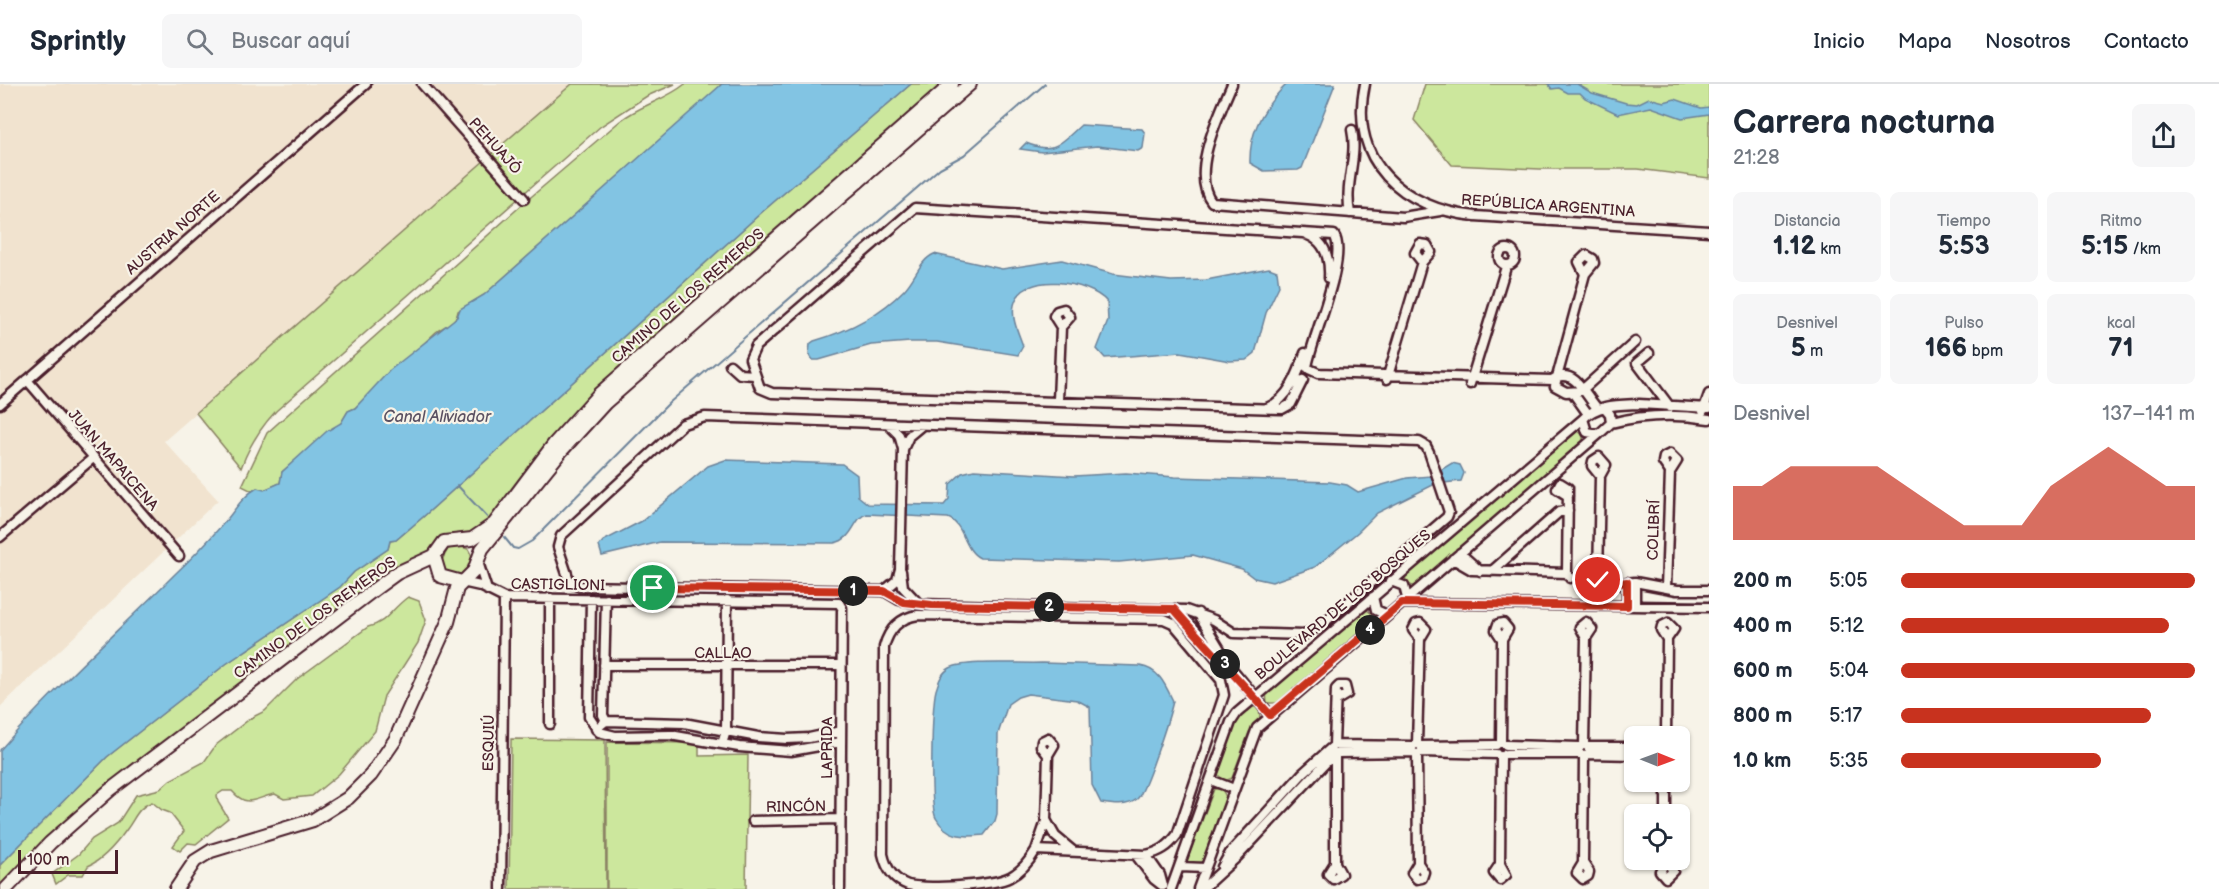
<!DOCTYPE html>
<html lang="es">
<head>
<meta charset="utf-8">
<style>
  body { margin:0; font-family:"Balsamiq Sans",sans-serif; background:#f6f6f7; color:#1f2937; height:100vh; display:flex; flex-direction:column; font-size:22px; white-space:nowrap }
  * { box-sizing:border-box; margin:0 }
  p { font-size:20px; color:#747a83 }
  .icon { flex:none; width:33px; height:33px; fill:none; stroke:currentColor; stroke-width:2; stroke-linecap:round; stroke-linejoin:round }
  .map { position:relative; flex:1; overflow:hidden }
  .side { display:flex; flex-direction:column; background:#fff; width:510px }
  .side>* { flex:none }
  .needle { width:39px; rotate:91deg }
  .controls { position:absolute; left:1624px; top:642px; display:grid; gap:12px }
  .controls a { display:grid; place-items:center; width:66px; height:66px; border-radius:9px; background:#fff; box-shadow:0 2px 4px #0004; font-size:30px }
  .scale { position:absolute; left:18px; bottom:15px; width:100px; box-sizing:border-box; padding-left:6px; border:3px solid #4a1f2b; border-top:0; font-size:16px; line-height:21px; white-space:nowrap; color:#4a1f2b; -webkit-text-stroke:4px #f7f3e8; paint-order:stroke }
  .pin { position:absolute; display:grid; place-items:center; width:51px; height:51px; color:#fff; margin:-26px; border:3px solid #fff; border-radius:50%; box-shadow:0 2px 6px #0007 }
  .km { position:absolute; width:30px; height:30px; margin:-15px; border-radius:50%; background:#222; color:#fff; font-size:16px; line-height:30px; text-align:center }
  .round { display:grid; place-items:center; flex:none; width:63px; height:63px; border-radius:9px; background:#f6f6f7 }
  .summary { display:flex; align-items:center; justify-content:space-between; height:102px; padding:0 24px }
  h1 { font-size:33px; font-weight:700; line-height:45px }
  .metrics { display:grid; grid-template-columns:repeat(3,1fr); gap:9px; height:102px; padding:6px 24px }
  .metrics div { display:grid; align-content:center; border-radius:9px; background:#f6f6f7; text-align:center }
  .metrics b { font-size:26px; font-weight:700 }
  .metrics small { font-size:16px; font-weight:400 }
  .metrics p { font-size:16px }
  .chart { height:168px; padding:12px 24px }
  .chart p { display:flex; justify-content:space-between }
  .chart svg { width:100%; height:108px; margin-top:6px; fill:#c8321e; opacity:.7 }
  ul { padding:0 24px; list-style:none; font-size:20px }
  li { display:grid; grid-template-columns:96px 72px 1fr; align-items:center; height:45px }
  li i { height:15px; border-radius:8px; background:#c8321e }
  header { display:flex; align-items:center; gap:36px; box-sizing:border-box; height:84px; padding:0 30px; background:#fff; border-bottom:2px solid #e0e1e3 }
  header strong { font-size:28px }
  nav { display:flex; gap:33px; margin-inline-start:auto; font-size:21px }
  .search { width:420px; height:54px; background:#f6f6f7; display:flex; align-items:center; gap:15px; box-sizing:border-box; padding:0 21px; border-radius:9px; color:#747a83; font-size:22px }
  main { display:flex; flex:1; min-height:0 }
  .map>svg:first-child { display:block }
</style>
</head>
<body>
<header>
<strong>Sprintly</strong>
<div class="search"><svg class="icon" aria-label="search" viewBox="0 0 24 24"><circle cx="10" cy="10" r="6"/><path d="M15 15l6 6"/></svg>Buscar aquí</div>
<nav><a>Inicio</a><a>Mapa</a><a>Nosotros</a><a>Contacto</a></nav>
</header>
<main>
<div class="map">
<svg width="1709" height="805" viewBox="0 0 1709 805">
  <rect width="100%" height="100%" fill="#f7f3e8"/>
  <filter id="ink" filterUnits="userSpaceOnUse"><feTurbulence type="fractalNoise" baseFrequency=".0167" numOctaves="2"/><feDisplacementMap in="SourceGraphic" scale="12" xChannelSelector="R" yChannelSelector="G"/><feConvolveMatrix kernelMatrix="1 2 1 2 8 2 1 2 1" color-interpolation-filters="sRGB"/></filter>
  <g filter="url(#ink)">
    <path fill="#f1e3cf" d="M0 0H572L164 357 218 416 0 623Z"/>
    <path fill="#cce79d" stroke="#8b8364" stroke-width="1.5" d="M572 0H675L647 12 601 42 523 110 490 71Z
      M685 0H723L484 211 458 227C456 239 445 241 436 248L355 324 348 327 341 339 282 388 280 399 264 406 257 404 252 407 242 402 267 349 525 118 620 37C640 21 666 16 685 0Z
      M911 0H947L553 352 530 380 507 418 486 443 431 469 135 682 0 805V781L107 673 226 580 340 503 354 488 388 465 390 457 396 456 423 433 762 128Z
      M1425 0H1709V94L1638 85H1540L1452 81 1414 36Z
      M485 76 519 114 276 327C259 345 249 362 241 384L196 329Z
      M1578 347 1583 351V358L1417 501 1412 502 1407 499 1405 493 1409 487Z
      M458 462 468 465 473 474 465 493 445 489 441 478 448 465Z
      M408 513 419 517 426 536 418 559 384 612 375 647 339 690 312 712 284 715 275 710C254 714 248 725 232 707H223L217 711 218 718 228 734 196 760 188 759 180 767 173 762 184 747 170 729 162 726 152 718C137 724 136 733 127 745 117 759 103 776 88 782L83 791H68L56 800 52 790 79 770 92 755 118 739 136 711 160 705 170 696 204 678 216 661 251 634 265 627 297 595 368 543C388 538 391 525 408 513Z
      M1367 526 1372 530 1371 538 1278 619H1267L1266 608Z
      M1251 622 1259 624 1260 634 1249 648 1232 694 1225 697 1218 691V685L1236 635Z
      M511 655 605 656 606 805H509Z
      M607 658 699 659V672L748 671 746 805H607Z
      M1214 705H1222L1226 713 1203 778 1189 780 1187 776Z"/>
    <path fill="#82c4e3" stroke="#6c8299" stroke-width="1.5" d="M722 0H911L762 128 423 433 396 456 390 457 388 465 354 488 340 503 226 580 107 673 0 781V666C55 603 116 549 175 490 192 474 208 457 223 440 235 427 241 413 257 404L264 406 280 399 282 388 327 347 341 339 348 327 355 324 390 286 457 233 460 225 484 211Z
      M1287 0H1335L1302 84 1298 86 1264 87 1250 79C1249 48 1265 21 1287 0Z
      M1548 0H1577L1592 9 1626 19 1637 20 1649 14 1664 18 1675 15 1701 24 1709 23V30L1682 34 1651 23 1618 30 1585 14 1580 9H1568L1559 4 1552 5Z
      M1081 41 1142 45 1145 49 1143 64 1138 67 1097 62 1042 68 1020 65 1026 59C1055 71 1061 59 1081 41Z
      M934 170 1002 185 1062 176 1113 190 1171 197 1206 196 1269 184 1277 187 1279 202 1266 229 1255 269 1246 276 1230 277 1180 268 1105 274 1097 265 1108 237 1107 218C1090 197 1022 186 1014 221 1011 235 1019 250 1023 262L1018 271 937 258H910L871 261 819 276H813L809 270 810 260 814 257C848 247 880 231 904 206 915 195 920 176 934 170Z
      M725 376 842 380 857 391 858 412 868 420 944 421 949 415 950 400 962 389 974 386 1074 392 1126 389 1175 393 1330 398 1347 401 1358 408 1407 394 1431 392 1452 379 1460 381 1464 389 1461 397 1435 400 1377 429 1358 448 1315 483 1272 498 1254 494 1242 485 1193 471 1119 478 980 474C963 466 965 441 948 434L867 430C853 433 855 455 834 459L660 458 602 472 599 462 603 457 642 437 708 382Z
      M1042 579 1140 582C1159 585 1165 600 1173 617 1170 631 1145 709 1137 715 1127 723 1113 721 1101 719L1092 701 1090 623 1077 616 1028 610 1018 613 1008 620 998 650 997 730 995 737 984 751C965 753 947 754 936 734 929 722 932 622 936 606 939 597 941 589 950 584 965 576 1022 580 1042 579Z"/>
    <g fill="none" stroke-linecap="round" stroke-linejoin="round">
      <path stroke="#6c8299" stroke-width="2" d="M457 401 487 433
        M504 453 513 464 518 465 532 457 669 319 940 84 964 71 1045 0"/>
      <defs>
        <path id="street" d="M422 0 524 115
          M1232 0C1220 29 1189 89 1212 118L1403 133 1440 127
          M1365 0C1348 77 1403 125 1475 132L1709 147
          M1350 129C1344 100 1358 74 1352 46
          M1308 151C1326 158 1330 176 1329 194
          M1420 160 1427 161 1431 168 1422 178 1415 169Z
          M1499 173a8 8 0 1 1 16 0a8 8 0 1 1-16 0Z
          M1586 171 1593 175 1594 179 1585 190 1579 178Z
          M1064 225 1070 233 1061 243 1054 232 1057 227Z
          M1649 269 1637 279 1670 323
          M730 281 740 290 754 291
          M1309 285 1318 289 1552 296 1557 293 1585 190
          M1387 295 1422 178
          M27 296 179 472
          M1303 296 1291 320 1282 325 772 309 760 304 750 275 756 262 915 124 1334 151C1349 172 1311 256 1307 283
          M1470 300 1506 183
          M1573 309 1588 330
          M1058 316 1061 243
          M0 320 366 0
          M1267 324C1289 315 1298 290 1305 269
          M1597 324C1585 311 1577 287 1557 293L1555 302 1566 308 1581 307 1635 258
          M1605 324 1610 330 1611 339 1599 350 1587 348 1583 335C1597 320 1620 321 1639 320L1709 324
          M1703 327 1709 310
          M1611 339C1642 331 1677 330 1709 335
          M888 340 899 351 903 365 909 352 921 342
          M903 365 900 485 897 496 884 507 579 502 570 499 558 463 561 452 683 340 705 333 1419 358 1426 362 1429 368 1449 428 1447 433 1324 539 1304 551 1234 549 1214 536 1186 526 919 520
          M1670 370 1677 377 1670 388 1663 378 1664 373Z
          M1599 373 1606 381 1600 392 1592 382 1593 377Z
          M1600 392 1598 496 1606 501 1635 498 1677 506H1709
          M1568 412 1557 405 1560 399 1568 404 1567 489 1570 494
          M0 453 93 374
          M1460 469 1480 487
          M1453 475 1472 486 1567 489
          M478 478 487 506
          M1492 487 1559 428 1568 426
          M1391 497 1404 502 1407 514
          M462 498 480 502 504 514 839 519 842 524 840 805
          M1627 498V522
          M1666 504 1670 388
          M884 507 899 516 919 520 903 503 901 487
          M1373 513 1376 526 1387 531
          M550 514V640
          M591 515 589 633 599 648 615 652 670 651 739 663 791 667 841 658
          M606 515 603 631 606 637
          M1402 519 1709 523
          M1635 522V498
          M1175 525 1225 579
          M1198 529 1232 585 1270 631
          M918 531 1164 535 1173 539 1221 596 1224 611 1177 751C1168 763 1160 768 1146 771L1036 766C1029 778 1022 787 1010 793 994 802 925 805 908 801 894 796 886 784 883 770L884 563C889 545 899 534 918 531Z
          M604 581H841
          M596 645 606 637 684 639 758 653 787 655 809 654 841 647
          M1666 652 1667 555 1674 545 1668 539 1662 542 1661 546 1667 555
          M1501 659 1502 555 1508 545 1503 539 1498 540 1496 546 1502 555
          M722 660 726 647 727 516
          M1417 660 1420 555 1426 545 1420 539 1416 540 1413 546 1420 555
          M1334 661 1336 605 1339 602H1345L1347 610 1337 616
          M1337 661 1413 662
          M1506 661 1580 663
          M1584 661 1586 554 1592 545 1586 538 1580 543 1586 554
          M1421 662 1496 661
          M1588 663H1635
          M1421 668 1496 670
          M1338 669 1413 668
          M1417 670 1418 779 1424 788 1422 794 1417 795 1412 789 1418 779
          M1506 670H1580
          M1588 670 1635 671
          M1048 671 1041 662 1042 657 1048 654 1054 661 1048 671 1046 736 1055 752 1073 767
          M1211 696 1234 705
          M1666 698V730
          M753 737 840 735
          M1036 766 1046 737
          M1136 771 1154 795 1163 802
          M1146 771 1160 791 1163 802
          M1666 776 1673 787 1666 794 1660 787 1666 778
          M1335 779 1341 790 1333 795 1328 790 1335 779V670
          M1583 779 1589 788 1588 792 1583 795 1577 789 1583 779 1584 672
          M1500 780 1506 791 1500 796 1494 789 1500 780 1501 672
          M1181 783 1205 784
          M1222 783 1230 769 1303 689 1331 664
          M501 805 504 514
          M1171 805 1231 638 1237 629 1583 335
          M1198 805 1257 644 1599 350
          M1202 805 1237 773 1334 670"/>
        <path id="secondary" d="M434 472 440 492 462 498
          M6 805 50 759 110 706 375 505 397 489 434 472 444 458 472 455 494 440 554 360 599 310 952 0
          M176 805 195 777 211 767 313 736 348 714 371 691 395 656 448 538 457 504 474 487 482 465 562 366 605 319 970 0"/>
      </defs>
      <use href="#street" stroke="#4a1f2b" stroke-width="13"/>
      <use href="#secondary" stroke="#4a1f2b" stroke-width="16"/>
      <use href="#street" stroke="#f7f3e8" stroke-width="8"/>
      <use href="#secondary" stroke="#f7f3e8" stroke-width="12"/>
    </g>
  </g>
  <g fill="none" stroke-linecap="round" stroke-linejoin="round" filter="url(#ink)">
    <defs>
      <path id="route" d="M653 504 884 507 904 518 932 521 1174 525C1206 562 1239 595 1270 631L1402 519 1627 522V498L1606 501 1598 496"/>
    </defs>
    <use href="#route" stroke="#fff" stroke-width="12"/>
    <use href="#route" stroke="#c8321e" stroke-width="8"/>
  </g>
  <g text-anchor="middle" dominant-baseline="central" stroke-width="4.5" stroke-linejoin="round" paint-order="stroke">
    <g font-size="15" fill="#4a1f2b" stroke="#f7f3e8">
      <text transform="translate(495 62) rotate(48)">PEHUAJÓ</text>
      <text transform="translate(1548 122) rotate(4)">REPÚBLICA ARGENTINA</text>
      <text transform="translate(173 149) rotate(-41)">AUSTRIA NORTE</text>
      <text transform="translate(688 212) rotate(-41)">CAMINO DE LOS REMEROS</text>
      <text transform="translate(113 376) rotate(49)">JUAN MAPAICENA</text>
      <text transform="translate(1654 446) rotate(-88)">COLIBRÍ</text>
      <text transform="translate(558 501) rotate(1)">CASTIGLIONI</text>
      <text transform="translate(1343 521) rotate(-40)">BOULEVARD DE LOS BOSQUES</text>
      <text transform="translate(315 534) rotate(-36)">CAMINO DE LOS REMEROS</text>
      <text x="723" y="569">CALLAO</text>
      <text transform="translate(489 659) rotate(-89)">ESQUIÚ</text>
      <text transform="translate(827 664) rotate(-90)">LAPRIDA</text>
      <text transform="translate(796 723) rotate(-1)">RINCÓN</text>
    </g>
    <g font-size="16" font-style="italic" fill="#5b5162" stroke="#f7f3e8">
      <text x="437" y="333">Canal Aliviador</text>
    </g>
  </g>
</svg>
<div class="controls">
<a><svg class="needle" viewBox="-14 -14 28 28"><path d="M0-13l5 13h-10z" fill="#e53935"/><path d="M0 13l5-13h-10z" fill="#747a83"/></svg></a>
<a><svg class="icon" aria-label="locate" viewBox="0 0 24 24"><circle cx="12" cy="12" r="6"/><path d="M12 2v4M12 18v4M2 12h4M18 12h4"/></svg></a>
</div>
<div class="scale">100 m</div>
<div class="pin" style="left:653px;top:504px;background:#1e9e55"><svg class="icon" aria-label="arrive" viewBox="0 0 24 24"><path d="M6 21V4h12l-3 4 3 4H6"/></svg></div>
<div class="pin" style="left:1598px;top:496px;background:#d93025"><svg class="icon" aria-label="check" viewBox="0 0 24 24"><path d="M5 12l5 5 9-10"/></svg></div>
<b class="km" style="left:853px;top:507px">1</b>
<b class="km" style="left:1049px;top:523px">2</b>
<b class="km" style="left:1225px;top:580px">3</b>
<b class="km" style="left:1370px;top:546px">4</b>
</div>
<section class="side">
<div class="summary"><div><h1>Carrera nocturna</h1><p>21:28</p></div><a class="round"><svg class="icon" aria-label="share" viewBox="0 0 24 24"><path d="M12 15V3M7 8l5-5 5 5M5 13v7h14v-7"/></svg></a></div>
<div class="metrics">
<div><p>Distancia</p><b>1.12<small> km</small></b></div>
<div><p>Tiempo</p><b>5:53</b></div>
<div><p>Ritmo</p><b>5:15<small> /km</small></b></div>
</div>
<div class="metrics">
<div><p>Desnivel</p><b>5<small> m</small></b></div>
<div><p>Pulso</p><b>166<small> bpm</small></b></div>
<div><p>kcal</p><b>71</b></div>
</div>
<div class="chart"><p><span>Desnivel</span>137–141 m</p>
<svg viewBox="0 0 160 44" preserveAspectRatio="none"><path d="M0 44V22L10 22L20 14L30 14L40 14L50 14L60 22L70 30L80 38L90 38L100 38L110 22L120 14L130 6L140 14L150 22L160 22V44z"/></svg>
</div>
<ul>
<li><b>200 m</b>5:05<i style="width:100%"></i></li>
<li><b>400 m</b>5:12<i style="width:91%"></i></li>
<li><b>600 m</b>5:04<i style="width:100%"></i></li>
<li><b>800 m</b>5:17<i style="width:85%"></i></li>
<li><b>1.0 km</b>5:35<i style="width:68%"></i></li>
</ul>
</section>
</main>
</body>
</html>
